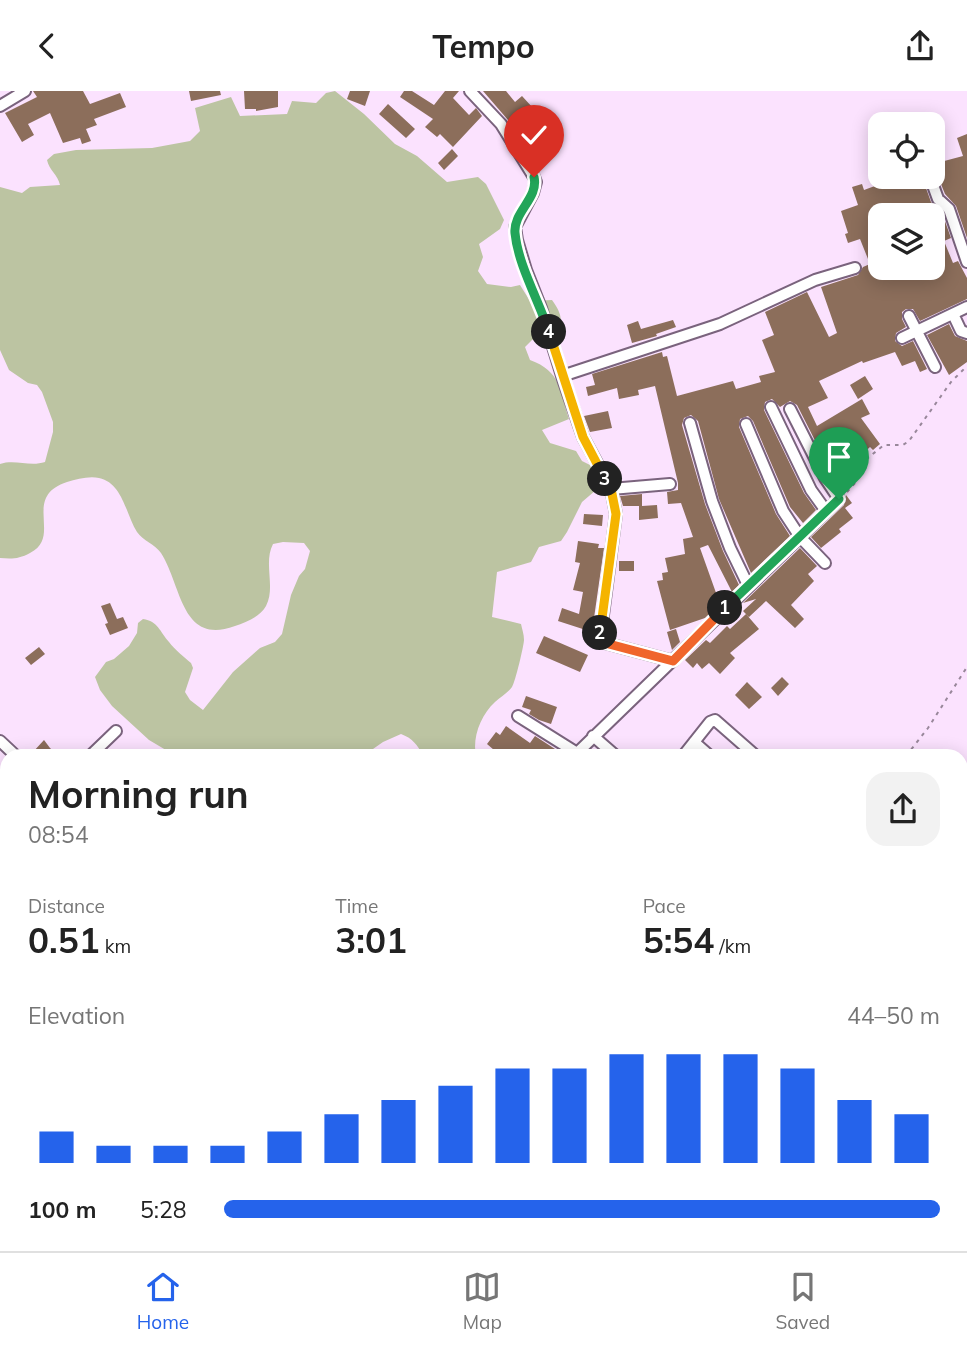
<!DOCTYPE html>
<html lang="en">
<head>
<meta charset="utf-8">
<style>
  body { margin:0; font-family:Mulish,sans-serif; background:#f2f2f2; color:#222; height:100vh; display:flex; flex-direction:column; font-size:26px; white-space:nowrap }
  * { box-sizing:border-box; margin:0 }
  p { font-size:23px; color:#767676 }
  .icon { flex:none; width:38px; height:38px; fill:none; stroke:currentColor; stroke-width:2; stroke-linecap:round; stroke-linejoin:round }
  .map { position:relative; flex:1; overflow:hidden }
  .details { position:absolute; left:0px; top:658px; width:968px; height:502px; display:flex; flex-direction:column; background:#fff; border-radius:21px 21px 0 0; box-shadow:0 4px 18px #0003 }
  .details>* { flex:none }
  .tools { position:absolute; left:868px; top:21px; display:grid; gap:14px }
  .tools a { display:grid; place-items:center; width:77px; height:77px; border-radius:14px; background:#fff; box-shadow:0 4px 18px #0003; font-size:35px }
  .pin { position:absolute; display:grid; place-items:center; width:60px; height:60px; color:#fff; margin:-72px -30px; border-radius:50% 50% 50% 0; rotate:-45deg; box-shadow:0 0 7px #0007 }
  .pin .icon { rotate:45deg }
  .km { position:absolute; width:35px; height:35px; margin:-18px; border-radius:50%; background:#222; color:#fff; font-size:19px; line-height:35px; text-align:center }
  .round { display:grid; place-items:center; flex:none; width:74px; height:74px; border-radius:21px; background:#f2f2f2 }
  .overview { display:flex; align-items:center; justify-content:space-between; height:119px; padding:0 28px }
  h1 { font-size:38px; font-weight:700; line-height:52px }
  .stats { display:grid; grid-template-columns:repeat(3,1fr); gap:10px; height:119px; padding:7px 28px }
  .stats div { display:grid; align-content:center }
  .stats b { font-size:35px; font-weight:700 }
  .stats small { font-size:19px; font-weight:400 }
  .stats p { font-size:19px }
  .chart { height:196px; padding:14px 28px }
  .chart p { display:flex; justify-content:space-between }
  .chart svg { width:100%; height:126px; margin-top:7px; stroke:#2563eb; stroke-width:6 }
  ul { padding:0 28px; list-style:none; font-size:23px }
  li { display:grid; grid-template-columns:112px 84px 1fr; align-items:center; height:52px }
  li i { height:18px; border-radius:9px; background:#2563eb }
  header { display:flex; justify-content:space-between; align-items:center; height:91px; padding:0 28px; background:#fff; font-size:32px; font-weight:700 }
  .dock { display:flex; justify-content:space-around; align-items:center; height:98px; border-top:2px solid #e0e0e0; background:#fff; font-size:19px; color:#767676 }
  .dock a { display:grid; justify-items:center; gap:4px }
  .dock .active { color:#2563eb }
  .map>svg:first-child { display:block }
</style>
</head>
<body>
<header><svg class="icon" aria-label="back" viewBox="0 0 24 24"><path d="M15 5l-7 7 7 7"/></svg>Tempo<svg class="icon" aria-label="share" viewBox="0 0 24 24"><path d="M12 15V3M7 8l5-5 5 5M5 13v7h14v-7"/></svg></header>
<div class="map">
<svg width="967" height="1160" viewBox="0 0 967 1160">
  <rect width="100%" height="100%" fill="#fbe2fe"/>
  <path fill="#bcc4a2" d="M335 0 364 23 395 53 417 65 447 91 478 86 486 93 504 129 500 138 479 153 483 166 478 180 487 193 511 196 520 194 530 210 552 209C558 217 563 226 560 236L532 249 525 256 530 269C561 280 560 300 569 328L542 339 550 352 576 360 582 370 590 374 596 383V399L582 411 567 441 561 450 539 456 531 471 497 481 492 526 521 533C522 538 524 543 524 549 524 554 515 592 512 596 508 602 500 606 495 611 481 624 472 646 476 665H423C418 654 412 647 401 643L383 651 363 665H176L149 649 112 615 100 599 95 586 106 571 114 568 129 555 137 542 138 532 143 528C158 530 160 541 169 551 175 559 184 566 191 572L193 577 185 601 190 609 203 619 233 581 260 557 275 551 282 543 291 504 299 485 305 478 310 460 304 452 283 451 273 453C263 472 276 496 266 515 260 526 246 531 235 535 181 555 182 495 161 462 155 453 143 450 137 441 126 424 123 392 99 387 89 385 77 388 67 391 21 406 63 446 30 462 19 468 12 468 0 467V373C15 368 30 376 45 371L53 341V331L42 301 37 294 28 292 9 279 0 259V96L22 102 30 96 60 94C58 84 49 79 47 69L54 63 76 59 152 57 190 50 200 40 195 17 231 6 240 25 287 23 292 10 316 12 326 2Z"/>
  <path fill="#8c6e5b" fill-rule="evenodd" d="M33 0H83L90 13 120 2 126 16 94 28 97 34 86 38 91 50 82 53 80 47 63 52 50 22 28 33 34 44 22 51 5 22 37 6Z
    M189 0H220L221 4 191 10Z
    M244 0H278V16L256 20V18H245Z
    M350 0H370L365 15 347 8Z
    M404 0H412L434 14 445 0H459L453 7 469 24 476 17 482 25 453 56 440 43 437 46 425 36 433 28 400 6Z
    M483 0H506L515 11 522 5 554 40 539 52 549 66 542 72 531 58 527 60 508 29Z
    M388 13 415 38 406 47 379 23Z
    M967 43V147L956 115 945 103 937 83 933 79V73L963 65 957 47Z
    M452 58 458 65 444 79 438 72Z
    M894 86H922L931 111 942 122 951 147 944 150 953 172 958 170 967 187V208L920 230 913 218H906L902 221V228L906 236 896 242 895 250 902 255 913 250 927 278 920 281 915 270 902 275 895 261 863 272 862 270 819 290 828 307 808 316 817 335 862 308 870 323 861 327 880 353 873 359 870 356 855 370 841 379 850 396 843 400 832 383 797 314 790 310 780 316 772 308 765 311 764 319 804 402 816 419 803 432 790 416 753 330 748 325 740 328 739 336 776 423 790 445 751 482 719 408 698 330 691 324 684 327 682 334 705 413 723 460 739 494 732 501 708 454 700 457 720 513 705 527 670 539 657 490 663 489 662 482 668 481 665 467 685 463 683 448 693 446 681 412 668 413 667 401 678 399V392L655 295 638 299 639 304 619 308 617 297 588 305 586 296 595 294 592 283 662 261 663 266 667 265 677 305 733 290 736 298 761 291 759 285 775 281 762 249 774 244 765 221 807 201 829 246 837 242 821 196 858 184 863 176 870 173 860 148 848 152 845 143 848 142 841 120 858 114 852 96 862 93 864 99 883 92 882 89ZM880 124H933V177H880Z
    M673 229 676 236 656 243 657 245 632 252 627 234 638 230 641 238Z
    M949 233 955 245 967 250V271L949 284 927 244Z
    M865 285 873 298 858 308 850 294Z
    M608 320 612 337 590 341 584 325Z
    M642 403V415L657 414 658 427 639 429V415H623L620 405Z
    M846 404 852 412 845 417 853 427 839 438 841 441 821 457 811 446 844 414Z
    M584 423 603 424 602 435 583 433Z
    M578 450 599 453 598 457H604L592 541 558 530 562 517 579 523 583 501 573 499 580 472 575 471Z
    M800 457 817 475 808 483 814 490 791 514 804 528 795 537 766 510 749 526 743 520 756 508 743 512Z
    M619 470H634V480H619Z
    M110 512 117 528 123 526 128 537 110 544 105 533 108 532 101 515Z
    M746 523 759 538 730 562 735 567 720 583 709 572 702 578 697 572 693 577 685 569 706 549 710 552 727 535 730 538Z
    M676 538 680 551 672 559 667 541Z
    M544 545 588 564 580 581 536 562Z
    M39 556 45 563 31 574 25 567Z
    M782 586 789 593 778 605 771 597Z
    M747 591 762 606 749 618 735 604Z
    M526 605 557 616 551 633 539 629 529 623 531 619 522 616Z
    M506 635 530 652 535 645 555 658 551 665H501L487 653 496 641 500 644Z
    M44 649 50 657 59 665H37L33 661Z"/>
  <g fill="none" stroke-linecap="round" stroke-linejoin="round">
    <defs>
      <path id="lane" d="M0 1068H7"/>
      <path id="street" d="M470 0 501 33 534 86 536 91 533 102 515 136 517 149 526 179 541 217 562 285 583 346 611 398 616 423 600 547 605 552 673 570
        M0 15 25 0
        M930 86 938 108 949 118 967 171
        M953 223 961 240 967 242
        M909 225 935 276
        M902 247 967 216
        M562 285 720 233 815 189 855 177
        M771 316 811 399 826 420
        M690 332 712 410 730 457 748 494
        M746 333 783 420 800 446 839 408 825 387 790 318
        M611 398 670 393
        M518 625 577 662
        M593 645 616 665
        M0 650 16 665
        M694 651 710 665
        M90 665 116 640
        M574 665 800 446 825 472
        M683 665 710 631 715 629 756 665
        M961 1049 967 1048
        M249 1153 265 1160
        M569 1153 583 1160
        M307 1160 310 1153
        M544 1160 547 1153
        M642 1160 646 1153
        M856 1160 859 1153"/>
    </defs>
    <use href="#lane" stroke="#7a637d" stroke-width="9"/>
    <use href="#street" stroke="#7a637d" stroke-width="14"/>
    <path stroke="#98879a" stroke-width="2" stroke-dasharray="3.5 5" stroke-linecap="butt" d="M847 401 855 392 852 381 854 378 884 354H903L909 350 951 291 967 275
      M906 665 928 637 967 576
      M961 783 967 774"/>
    <use href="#lane" stroke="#fff" stroke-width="5"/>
    <use href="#street" stroke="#fff" stroke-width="10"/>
  </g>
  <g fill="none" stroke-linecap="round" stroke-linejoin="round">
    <defs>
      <path id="split-1" d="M725 517 839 408"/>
      <path id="split-2" d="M600 542 601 549 605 552 673 570 725 517"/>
      <path id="split-3" d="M600 542 616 423 611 398 605 388"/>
      <path id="split-4" d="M549 241 583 346 605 388"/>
      <path id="split-5" d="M534 86C539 107 513 121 515 142 518 174 539 210 549 241"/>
    </defs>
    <use href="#split-1" stroke="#fff" stroke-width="14"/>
    <use href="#split-2" stroke="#fff" stroke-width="14"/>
    <use href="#split-3" stroke="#fff" stroke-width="14"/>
    <use href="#split-4" stroke="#fff" stroke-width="14"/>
    <use href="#split-5" stroke="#fff" stroke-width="14"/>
    <use href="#split-1" stroke="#22a559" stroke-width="9"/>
    <use href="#split-2" stroke="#f0652b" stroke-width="9"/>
    <use href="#split-3" stroke="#f5b400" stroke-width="9"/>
    <use href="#split-4" stroke="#f5b400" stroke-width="9"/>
    <use href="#split-5" stroke="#22a559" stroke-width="9"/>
  </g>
</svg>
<div class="tools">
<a><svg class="icon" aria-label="locate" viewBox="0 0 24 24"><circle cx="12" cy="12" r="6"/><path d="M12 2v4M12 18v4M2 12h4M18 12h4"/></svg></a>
<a><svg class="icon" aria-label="layers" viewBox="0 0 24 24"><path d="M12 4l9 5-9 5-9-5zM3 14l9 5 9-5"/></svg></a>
</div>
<div class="pin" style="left:839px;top:408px;background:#1e9e55"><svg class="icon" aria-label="arrive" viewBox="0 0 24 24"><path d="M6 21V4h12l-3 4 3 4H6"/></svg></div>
<div class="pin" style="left:534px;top:86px;background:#d93025"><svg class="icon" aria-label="check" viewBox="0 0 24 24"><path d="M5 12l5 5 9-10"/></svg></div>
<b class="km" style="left:725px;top:517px">1</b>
<b class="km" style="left:600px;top:542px">2</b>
<b class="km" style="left:605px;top:388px">3</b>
<b class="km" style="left:549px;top:241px">4</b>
<section class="details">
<div class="overview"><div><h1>Morning run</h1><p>08:54</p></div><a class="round"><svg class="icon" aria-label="share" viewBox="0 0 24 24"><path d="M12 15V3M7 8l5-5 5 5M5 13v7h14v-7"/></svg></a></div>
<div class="stats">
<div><p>Distance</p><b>0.51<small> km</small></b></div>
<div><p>Time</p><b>3:01</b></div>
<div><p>Pace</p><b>5:54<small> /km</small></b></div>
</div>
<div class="chart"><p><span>Elevation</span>44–50 m</p>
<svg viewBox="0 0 160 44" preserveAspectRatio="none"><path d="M5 44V33M15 44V38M25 44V38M35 44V38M45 44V33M55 44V27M65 44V22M75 44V17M85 44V11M95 44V11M105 44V6M115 44V6M125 44V6M135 44V11M145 44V22M155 44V27"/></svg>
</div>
<ul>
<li><b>100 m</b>5:28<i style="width:100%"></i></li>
</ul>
</section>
</div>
<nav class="dock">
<a class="active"><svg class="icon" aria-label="home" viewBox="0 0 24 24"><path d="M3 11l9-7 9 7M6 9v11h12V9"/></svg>Home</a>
<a><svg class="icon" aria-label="map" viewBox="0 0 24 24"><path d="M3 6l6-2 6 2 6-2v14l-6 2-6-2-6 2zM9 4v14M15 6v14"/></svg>Map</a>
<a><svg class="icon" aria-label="saved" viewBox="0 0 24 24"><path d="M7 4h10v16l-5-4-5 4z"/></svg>Saved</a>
</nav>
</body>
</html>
